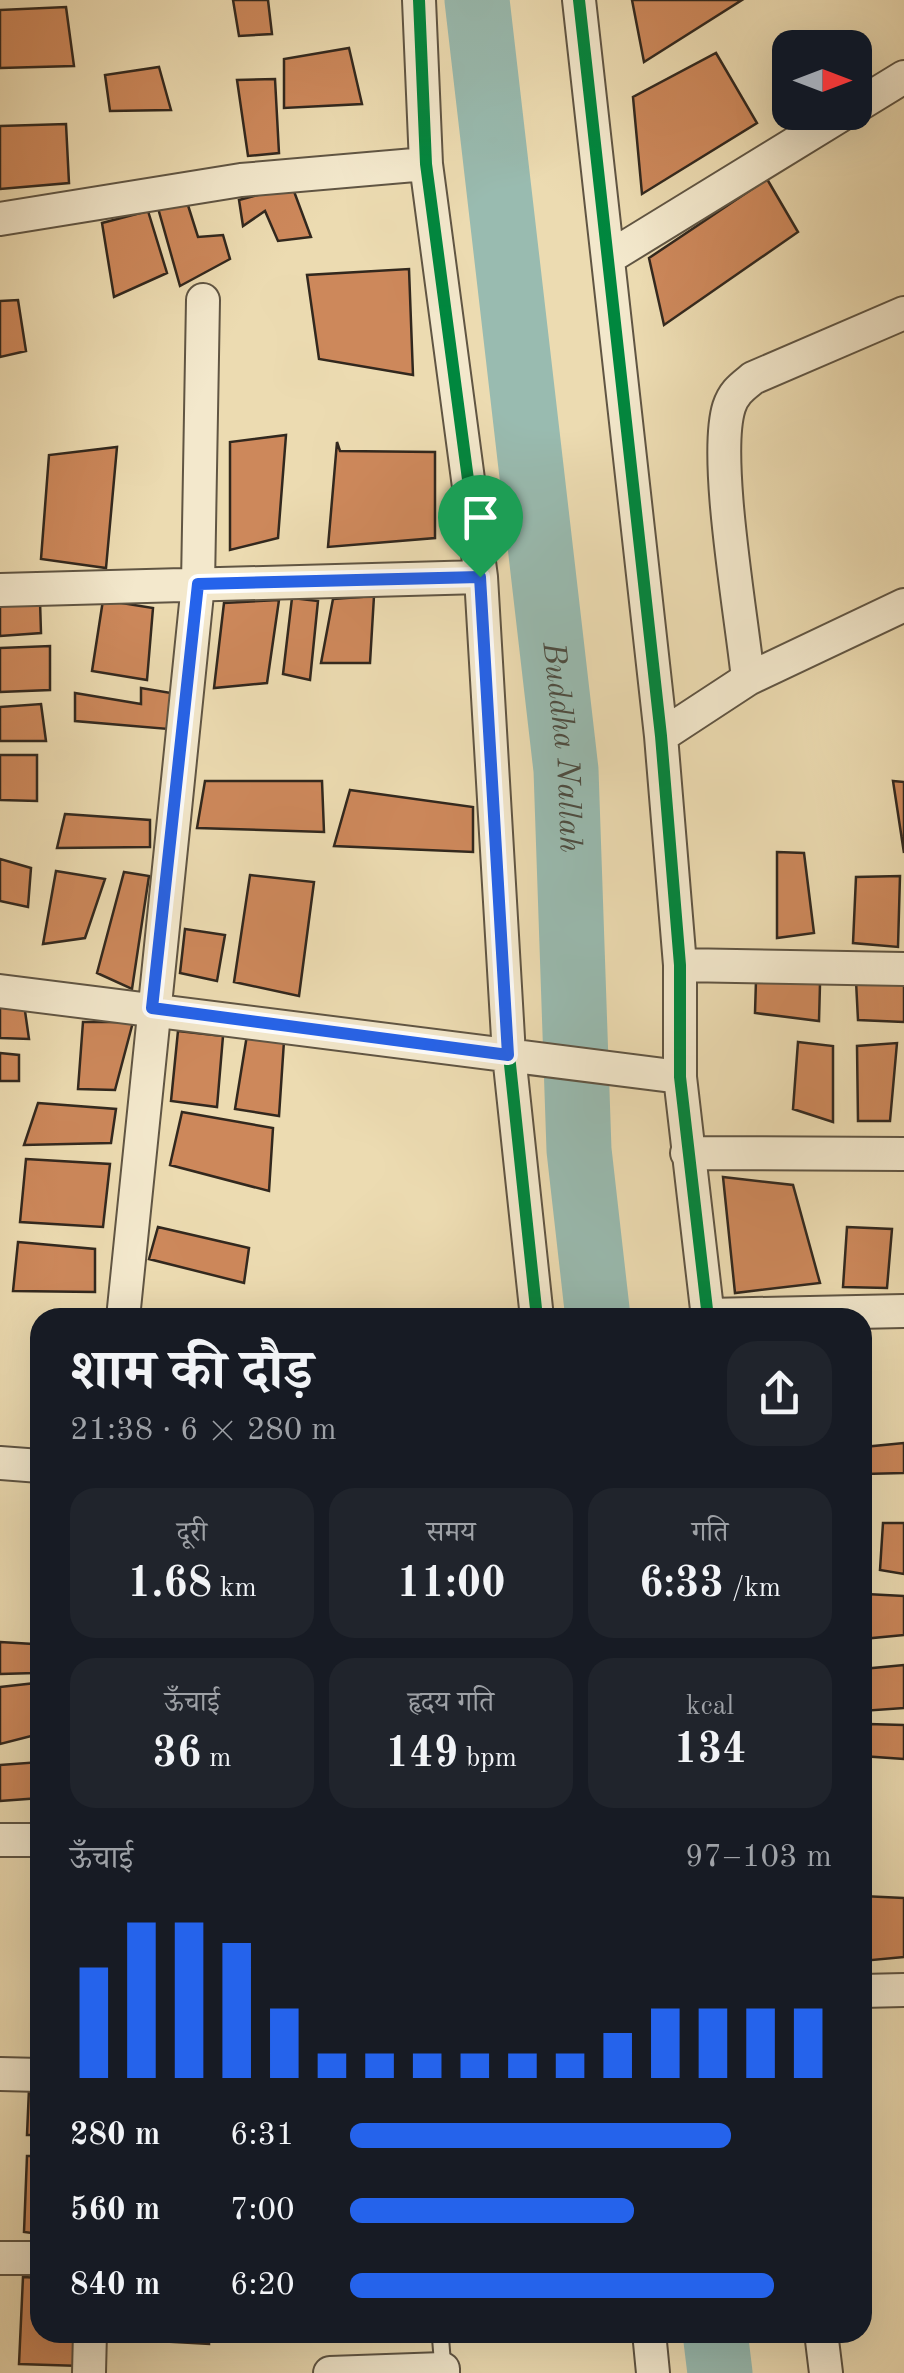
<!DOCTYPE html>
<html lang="hi">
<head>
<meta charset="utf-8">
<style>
  body { margin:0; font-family:"Old Standard TT","Noto Serif Devanagari",serif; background:#20242c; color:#f1f3f6; height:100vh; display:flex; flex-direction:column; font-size:38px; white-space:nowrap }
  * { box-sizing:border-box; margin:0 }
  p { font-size:32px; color:#9ea1a6 }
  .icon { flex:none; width:55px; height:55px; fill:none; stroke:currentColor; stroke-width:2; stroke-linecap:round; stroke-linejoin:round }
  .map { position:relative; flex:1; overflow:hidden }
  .sheet { position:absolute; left:30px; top:1308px; width:842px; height:1035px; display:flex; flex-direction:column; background:#171b24; border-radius:30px; box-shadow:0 10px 40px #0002 }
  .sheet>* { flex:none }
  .needle { width:65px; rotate:90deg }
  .buttons { position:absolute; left:772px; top:30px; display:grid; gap:20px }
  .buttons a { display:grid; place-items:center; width:100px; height:100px; border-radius:20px; background:#171b24; box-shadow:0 10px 40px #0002; font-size:50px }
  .pin { position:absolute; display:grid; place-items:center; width:85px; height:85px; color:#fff; margin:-102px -42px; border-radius:50% 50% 50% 0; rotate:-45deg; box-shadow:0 0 10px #0007 }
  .pin .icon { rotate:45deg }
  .round { display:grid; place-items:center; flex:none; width:105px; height:105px; border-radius:30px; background:#20242c }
  .summary { display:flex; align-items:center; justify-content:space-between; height:170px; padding:0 40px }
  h1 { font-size:55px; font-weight:700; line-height:75px }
  .metrics { display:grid; grid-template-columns:repeat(3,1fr); gap:15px; height:170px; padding:10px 40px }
  .metrics div { display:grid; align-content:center; border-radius:25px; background:#20242c; text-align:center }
  .metrics b { font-size:42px; font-weight:700 }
  .metrics small { font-size:28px; font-weight:400 }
  .metrics p { font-size:28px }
  .chart { height:280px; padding:20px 40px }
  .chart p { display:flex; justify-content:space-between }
  .chart svg { width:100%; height:180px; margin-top:10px; stroke:#2563eb; stroke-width:6 }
  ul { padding:0 40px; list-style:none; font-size:32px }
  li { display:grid; grid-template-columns:160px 120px 1fr; align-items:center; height:75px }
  li i { height:25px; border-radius:12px; background:#2563eb }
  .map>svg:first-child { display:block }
</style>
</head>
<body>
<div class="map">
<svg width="904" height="2373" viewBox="0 0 904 2373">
  <rect width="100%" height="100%" fill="#ecdbb1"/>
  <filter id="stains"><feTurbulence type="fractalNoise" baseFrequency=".002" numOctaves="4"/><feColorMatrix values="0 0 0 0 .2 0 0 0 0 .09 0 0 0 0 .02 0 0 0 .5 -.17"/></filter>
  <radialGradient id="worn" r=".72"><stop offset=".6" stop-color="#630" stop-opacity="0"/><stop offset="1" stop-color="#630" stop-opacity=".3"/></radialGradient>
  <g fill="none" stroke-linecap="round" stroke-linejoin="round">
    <g stroke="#99bbb0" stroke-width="65">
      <path id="s1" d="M477 0 566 770 579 1150 598 1318"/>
      <path d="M715 2332 720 2373"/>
    </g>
  </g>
  <path fill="#cd885b" stroke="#32281e" stroke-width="2.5" d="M233 0H268L272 34 239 36Z
    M632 0H742L644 62Z
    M66 7 74 66 0 68V10Z
    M349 48 362 104 284 108V59Z
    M716 53 757 123 642 194 633 97Z
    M159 67 171 110 110 111 105 75Z
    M275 79 279 153 248 156 237 80Z
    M66 124 69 183 0 189V126Z
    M767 179 798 232 664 325 649 258Z
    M292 186 311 237 278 241 265 211 243 226 239 200Z
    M186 199 198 237 223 235 230 259 180 286 158 208Z
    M148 211 167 273 114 297 102 223Z
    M409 269 413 375 319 359 307 275Z
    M18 300 26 351 0 357V301Z
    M286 435 278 538 230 550V442Z
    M337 442 340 451 435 452V538L328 547Z
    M117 447 106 568 41 559 49 455Z
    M374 596 370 663H321L333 599Z
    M292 598 318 601 310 680 283 674Z
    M103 600 153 608 147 680 92 671Z
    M279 600 267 683 214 688 224 603Z
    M40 601 41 633 0 636V602Z
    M50 646V690L0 692V648Z
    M141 688 171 693 168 729 75 721V693L141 704Z
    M41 704 46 741H0V707Z
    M0 755H37V801L0 800Z
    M205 781H322L324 832 197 828Z
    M893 781 904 782V853Z
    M350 790 473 807V852L334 846Z
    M65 814 150 820V847L57 848Z
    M777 852 804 853 814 933 777 938Z
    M0 859 31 868 28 907 0 901Z
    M56 871 105 879 85 938 43 944Z
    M124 872 149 876 132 989 97 973Z
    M250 875 314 882 299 996 234 982Z
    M900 876 898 947 853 943 856 877Z
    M185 929 225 935 217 981 180 973Z
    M756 980 820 984 819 1021 755 1013Z
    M856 981H904V1022L858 1020Z
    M0 1003 24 1004 29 1039 0 1038Z
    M83 1022H133L115 1090 78 1089Z
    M178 1031 223 1036 217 1107 171 1101Z
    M247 1035 284 1041 279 1116 235 1109Z
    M798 1042 833 1046V1122L793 1109Z
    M897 1043 890 1121H858L857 1046Z
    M0 1053 19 1055V1081H0Z
    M38 1103 116 1109 111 1143 24 1145Z
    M182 1112 273 1128 269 1191 170 1165Z
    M26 1159 110 1164 103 1227 20 1222Z
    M723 1177 793 1185 820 1283 735 1293Z
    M158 1227 249 1248 244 1283 149 1259Z
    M847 1227 892 1229 887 1288 843 1287Z
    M18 1242 95 1249V1292L13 1291Z
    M904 1443V1473L864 1474V1447Z
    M36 1506 40 1507V1583H33Z
    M883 1523H904V1574L880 1570Z
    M866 1594 904 1596V1635L862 1639Z
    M0 1642 33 1644 35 1673 0 1674Z
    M904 1665V1708L862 1711 863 1669Z
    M36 1683 39 1734 0 1744V1687Z
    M868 1724 904 1725V1759L862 1756Z
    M40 1762V1798L0 1801V1765Z
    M862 1896 904 1898V1957L862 1961Z
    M29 2089 40 2090V2135H27Z
    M27 2156H40V2234L24 2232Z
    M23 2277 40 2278V2332H82L81 2366 19 2364Z
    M120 2332H209V2344L121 2339Z
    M246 2332H332L247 2341Z"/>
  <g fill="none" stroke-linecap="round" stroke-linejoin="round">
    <defs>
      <path id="lane" d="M440 2332 443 2369"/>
      <path id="street" d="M419 0 426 164 481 577 509 1055 537 1318
        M579 0 661 736 680 965V1077L708 1318
        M855 107 904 77
        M0 219 241 180 426 164
        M608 258 846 112
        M0 590 481 577
        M748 679C742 618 713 458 729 407 734 392 742 387 753 378L904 313
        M661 736 748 679 904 605
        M680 965 904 969
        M0 991 680 1077
        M687 1153 904 1154
        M708 1315 904 1311
        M123 1318 198 584 203 300
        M0 1463 40 1466
        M0 1840H40
        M862 1991 904 1990
        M0 2074 40 2075
        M0 2258H40
        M649 2332 653 2373
        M821 2332 826 2373
        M89 2373 90 2332
        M330 2373 443 2369V2373"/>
    </defs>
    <use href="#lane" stroke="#605543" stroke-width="19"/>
    <use href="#street" stroke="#605543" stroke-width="36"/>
    <use href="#lane" stroke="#f3e8cc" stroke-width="15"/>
    <use href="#street" stroke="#f3e8cc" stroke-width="32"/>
    <defs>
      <path id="cycleway" d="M419 0 426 164 481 577 509 1055 537 1318
        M579 0 661 736 680 965V1077L708 1318"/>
    </defs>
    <use href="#cycleway" stroke="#f3e8cc" stroke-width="19"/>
    <use href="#cycleway" stroke="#00873e" stroke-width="12"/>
  </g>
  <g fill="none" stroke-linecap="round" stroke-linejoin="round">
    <defs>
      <path id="route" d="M480 577 508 1055 152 1008 198 584Z"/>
    </defs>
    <use href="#route" stroke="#fff" stroke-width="20"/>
    <use href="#route" stroke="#2563eb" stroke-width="12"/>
  </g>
  <g text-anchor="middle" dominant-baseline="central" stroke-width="9" stroke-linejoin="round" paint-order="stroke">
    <g font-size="32" font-style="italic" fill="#4c4d42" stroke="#f3e8cc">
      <text stroke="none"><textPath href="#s1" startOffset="752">Buddha Nallah</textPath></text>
    </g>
  </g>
  <rect width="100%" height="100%" filter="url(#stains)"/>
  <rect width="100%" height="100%" fill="url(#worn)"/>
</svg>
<div class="buttons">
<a><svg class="needle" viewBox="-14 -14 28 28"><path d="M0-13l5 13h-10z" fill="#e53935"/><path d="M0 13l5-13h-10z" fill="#9ea1a6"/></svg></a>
</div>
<div class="pin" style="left:480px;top:577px;background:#1e9e55"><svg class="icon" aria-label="arrive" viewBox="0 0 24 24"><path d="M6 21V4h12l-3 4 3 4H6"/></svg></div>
<section class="sheet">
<div class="summary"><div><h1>शाम की दौड़</h1><p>21:38 · 6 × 280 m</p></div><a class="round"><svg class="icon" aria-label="share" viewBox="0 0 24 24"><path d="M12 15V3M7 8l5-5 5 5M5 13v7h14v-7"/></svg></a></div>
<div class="metrics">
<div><p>दूरी</p><b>1.68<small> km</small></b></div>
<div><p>समय</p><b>11:00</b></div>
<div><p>गति</p><b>6:33<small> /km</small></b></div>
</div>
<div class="metrics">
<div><p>ऊँचाई</p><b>36<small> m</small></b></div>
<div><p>हृदय गति</p><b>149<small> bpm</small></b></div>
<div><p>kcal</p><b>134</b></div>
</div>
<div class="chart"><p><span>ऊँचाई</span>97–103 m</p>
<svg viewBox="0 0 160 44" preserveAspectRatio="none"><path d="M5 44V17M15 44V6M25 44V6M35 44V11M45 44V27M55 44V38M65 44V38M75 44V38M85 44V38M95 44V38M105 44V38M115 44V33M125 44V27M135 44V27M145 44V27M155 44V27"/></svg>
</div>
<ul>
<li><b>280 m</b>6:31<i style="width:79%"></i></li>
<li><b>560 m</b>7:00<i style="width:59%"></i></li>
<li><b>840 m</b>6:20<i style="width:88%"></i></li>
</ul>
</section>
</div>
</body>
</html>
